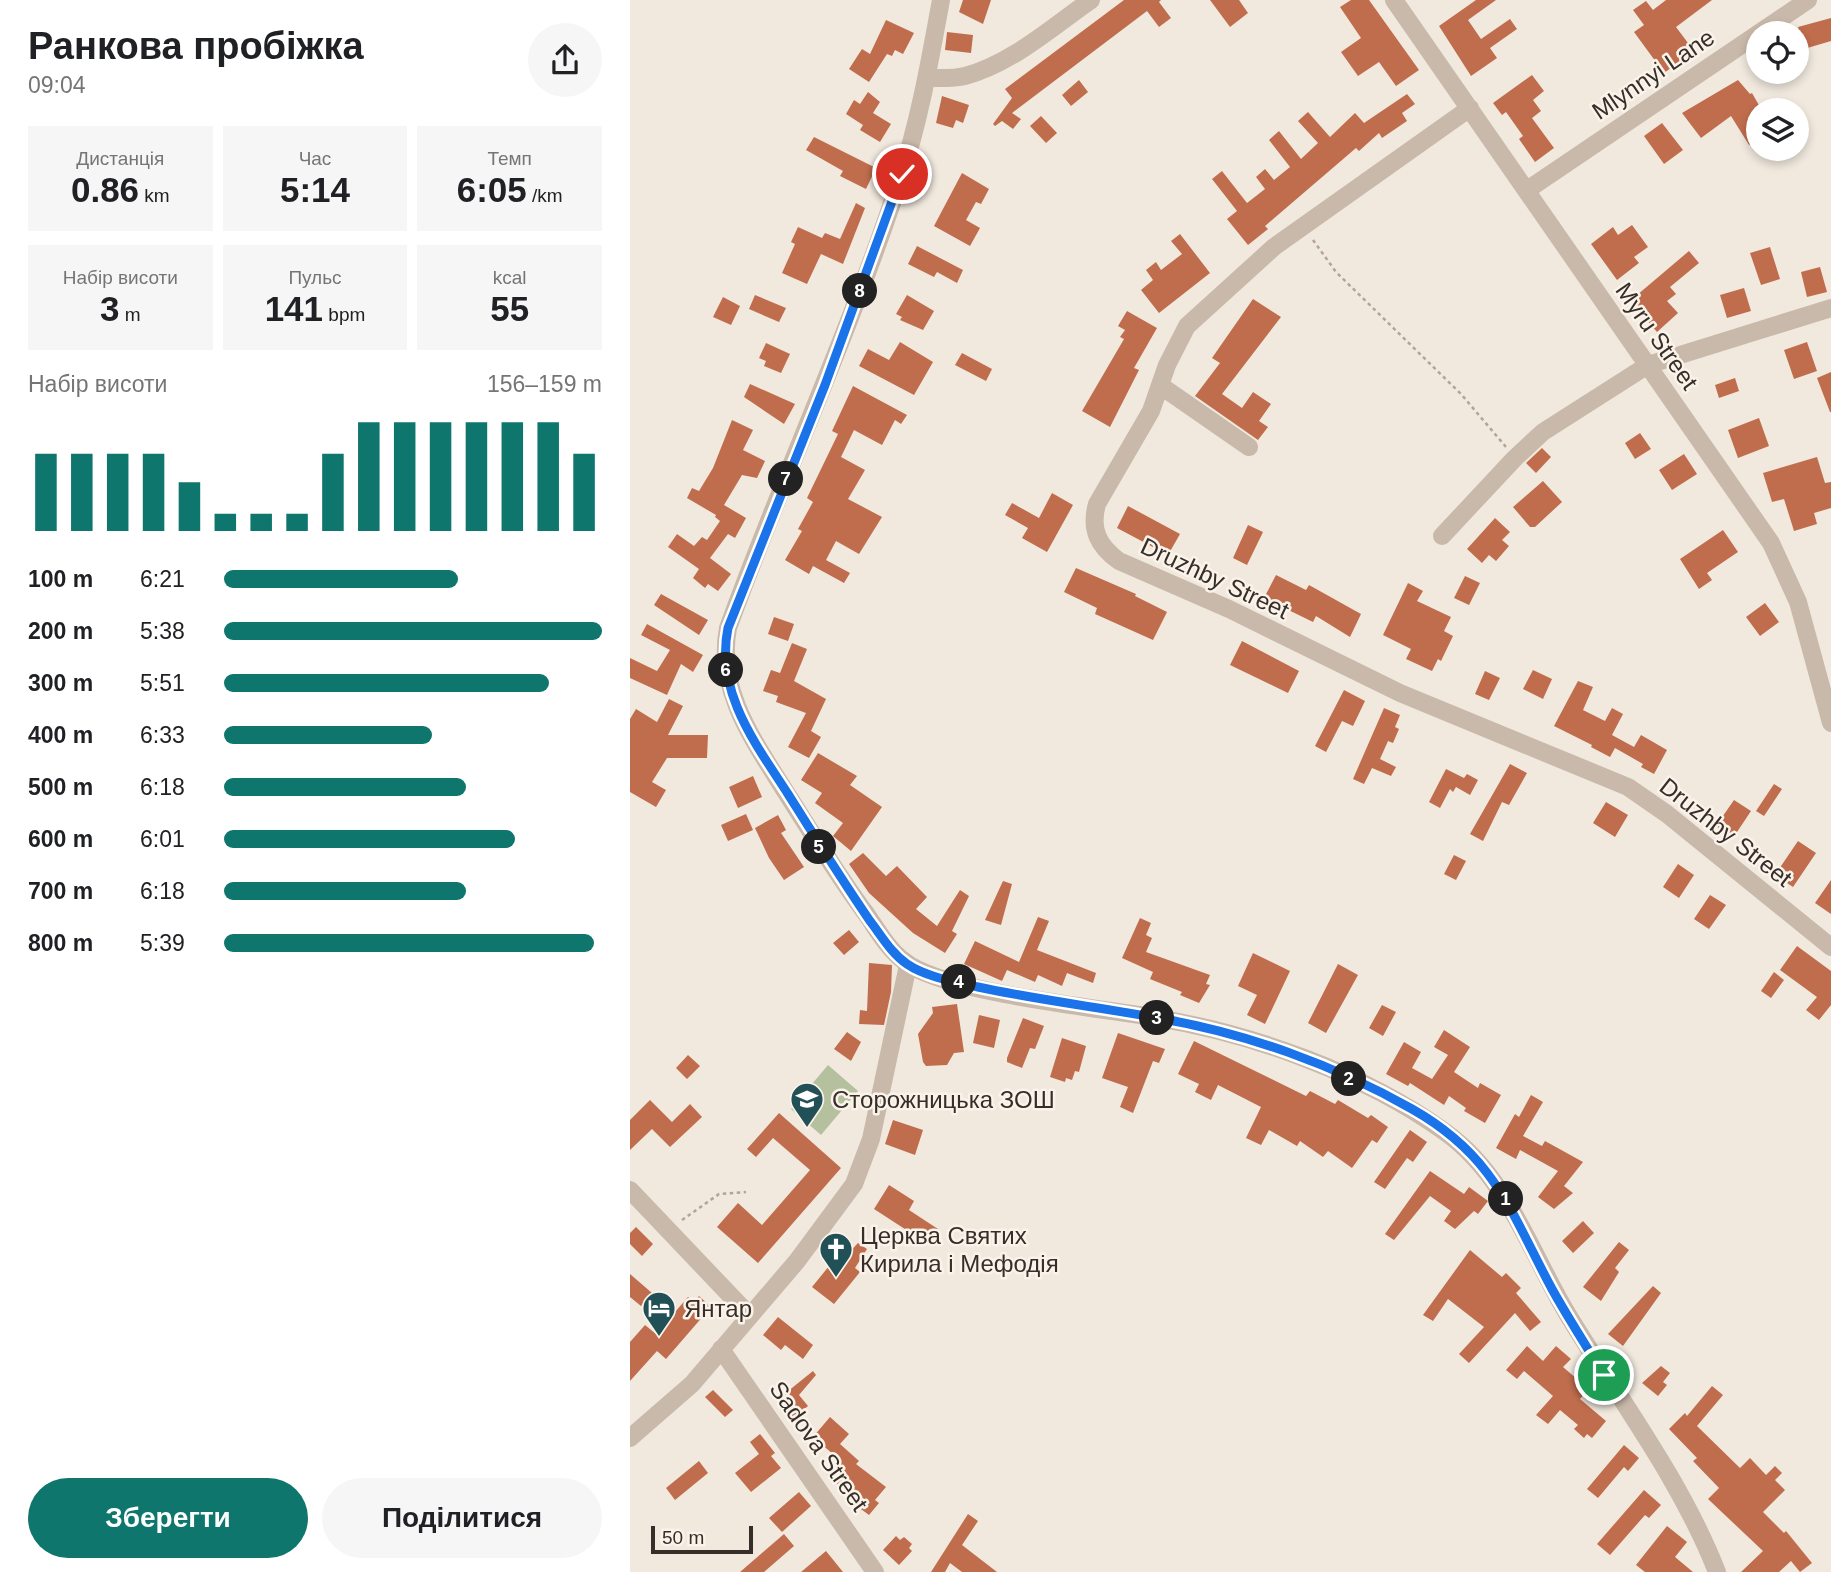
<!DOCTYPE html>
<html lang="uk">
<head>
<meta charset="utf-8">
<style>
  body { margin:0; font-family:Helvetica,sans-serif; background:#f6f6f6; color:#202124; height:100vh; display:flex; flex-direction:column; font-size:26px; white-space:nowrap }
  * { box-sizing:border-box; margin:0 }
  p { font-size:23px; color:#757577 }
  .icon { flex:none; width:38px; height:38px; fill:none; stroke:currentColor; stroke-width:2; stroke-linecap:round; stroke-linejoin:round }
  .map { position:relative; flex:1; overflow:hidden }
  .drawer { display:flex; flex-direction:column; background:#fff; width:630px }
  .drawer>* { flex:none }
  .controls { position:absolute; left:1116px; top:21px; display:grid; gap:14px }
  .controls a { display:grid; place-items:center; width:63px; height:63px; border-radius:50%; background:#fff; box-shadow:0 4px 10px #0003; font-size:35px }
  .scale { position:absolute; left:21px; bottom:18px; width:102px; box-sizing:border-box; padding-left:7px; border:4px solid #372e29; border-top:0; font-size:19px; line-height:24px; white-space:nowrap; color:#372e29; -webkit-text-stroke:5px #f9f3ea; paint-order:stroke }
  .pin { position:absolute; display:grid; place-items:center; width:60px; height:60px; color:#fff; margin:-30px; border:4px solid #fff; border-radius:50%; box-shadow:0 2px 7px #0007 }
  .km { position:absolute; width:35px; height:35px; margin:-18px; border-radius:50%; background:#222; color:#fff; font-size:19px; line-height:35px; text-align:center }
  .round { display:grid; place-items:center; flex:none; width:74px; height:74px; border-radius:37px; background:#f6f6f6 }
  .headline { display:flex; align-items:center; justify-content:space-between; height:119px; padding:0 28px }
  h1 { font-size:38px; font-weight:700; line-height:52px }
  .figures { display:grid; grid-template-columns:repeat(3,1fr); gap:10px; height:119px; padding:7px 28px }
  .figures div { display:grid; align-content:center; border-radius:0px; background:#f6f6f6; text-align:center }
  .figures b { font-size:35px; font-weight:700 }
  .figures small { font-size:19px; font-weight:400 }
  .figures p { font-size:19px }
  .chart { height:196px; padding:14px 28px }
  .chart p { display:flex; justify-content:space-between }
  .chart svg { width:100%; height:126px; margin-top:7px; stroke:#0f766e; stroke-width:6 }
  .primary-button { display:flex; gap:14px; margin-top:auto; padding:14px 28px }
  .primary-button a { flex:1; height:80px; border-radius:42px; background:#0f766e; color:#fff; font-size:28px; font-weight:700; line-height:80px; text-align:center }
  .primary-button a+a { background:#f6f6f6; color:#202124 }
  ul { padding:0 28px; list-style:none; font-size:23px }
  li { display:grid; grid-template-columns:112px 84px 1fr; align-items:center; height:52px }
  li i { height:18px; border-radius:9px; background:#0f766e }
  main { display:flex; flex:1; min-height:0 }
  .map>svg:first-child { display:block }
</style>
</head>
<body>
<main>
<section class="drawer">
<div class="headline"><div><h1>Ранкова пробіжка</h1><p>09:04</p></div><a class="round"><svg class="icon" aria-label="share" viewBox="0 0 24 24"><path d="M12 15V3M7 8l5-5 5 5M5 13v7h14v-7"/></svg></a></div>
<div class="figures">
<div><p>Дистанція</p><b>0.86<small> km</small></b></div>
<div><p>Час</p><b>5:14</b></div>
<div><p>Темп</p><b>6:05<small> /km</small></b></div>
</div>
<div class="figures">
<div><p>Набір висоти</p><b>3<small> m</small></b></div>
<div><p>Пульс</p><b>141<small> bpm</small></b></div>
<div><p>kcal</p><b>55</b></div>
</div>
<div class="chart"><p><span>Набір висоти</span>156–159 m</p>
<svg viewBox="0 0 160 44" preserveAspectRatio="none"><path d="M5 44V17M15 44V17M25 44V17M35 44V17M45 44V27M55 44V38M65 44V38M75 44V38M85 44V17M95 44V6M105 44V6M115 44V6M125 44V6M135 44V6M145 44V6M155 44V17"/></svg>
</div>
<ul>
<li><b>100 m</b>6:21<i style="width:62%"></i></li>
<li><b>200 m</b>5:38<i style="width:100%"></i></li>
<li><b>300 m</b>5:51<i style="width:86%"></i></li>
<li><b>400 m</b>6:33<i style="width:55%"></i></li>
<li><b>500 m</b>6:18<i style="width:64%"></i></li>
<li><b>600 m</b>6:01<i style="width:77%"></i></li>
<li><b>700 m</b>6:18<i style="width:64%"></i></li>
<li><b>800 m</b>5:39<i style="width:98%"></i></li>
</ul>
<div class="primary-button"><a>Зберегти</a><a>Поділитися</a></div>
</section>
<div class="map">
<svg width="1201" height="1572" viewBox="0 0 1201 1572">
  <rect width="100%" height="100%" fill="#f1e9de"/>
  <path fill="#b4c09e" d="M198 1065 228 1091 191 1135 161 1109Z"/>
  <path fill="#c06d4d" d="M333 0H361L353 24 329 12Z
    M494 0H531L529 2 541 18 529 27 517 11 382 113 391 119 383 129 372 121 365 126 363 124 382 98 375 89Z
    M580 0H609L618 13 600 27Z
    M721 0H739L789 70 766 86 749 62 728 76 711 52 731 38 710 7Z
    M846 0H866L838 20 851 39 880 19 887 29 860 48 867 58 841 76 809 26Z
    M1036 0H1082L1046 27 1064 51 1034 73 1004 32 1014 25 1003 10 1016 1 1023 10Z
    M1201 18V41L1174 49 1168 27Z
    M256 20 284 33 273 54 265 50 262 56 257 54 239 82 219 69 232 49 240 54Z
    M317 32 343 35 341 53 315 50Z
    M902 75 914 91 903 100 911 111 902 118 924 148 905 162 889 139 893 136 876 112 872 115 863 103Z
    M449 80 458 92 441 106 432 95Z
    M1108 80 1120 94 1122 93 1130 107V110L1118 118 1129 139 1119 145 1101 116 1071 138 1052 113Z
    M238 92 250 102 243 113 261 124 250 142 230 130 233 125 216 114 224 100 230 104Z
    M777 94 785 104 772 113 777 121 752 138 749 133 729 151 726 148 635 226 638 229 618 245 597 219 607 211 582 179 592 171 617 203 635 189 626 177 635 169 644 180 660 167 639 140 649 131 671 159 688 143 668 121 678 112 700 137 725 113 734 123Z
    M312 96 339 105 333 123 326 120 323 128 306 123Z
    M411 116 427 133 416 143 400 126Z
    M1032 123 1053 150 1034 164 1014 136Z
    M184 137 246 168 236 189 210 176 213 171 176 150Z
    M332 173 359 189 351 204 346 202 336 220 350 228 340 246 304 226Z
    M226 203 235 208 213 264 191 254 177 284 152 273 165 244 161 242 168 227 192 238 195 233 210 239Z
    M1002 225 1018 247 1004 257 1009 263 987 280 961 244 983 227 988 235Z
    M550 234 580 273 529 313 511 290 523 280 516 270 526 262 531 270 552 254 541 241Z
    M287 246 333 270 327 283 307 272 304 277 278 264Z
    M1140 247 1150 279 1131 285 1120 253Z
    M1059 251 1069 263 1040 287 1046 294 1037 301 1048 313 1027 332 1000 301Z
    M1190 267 1197 292 1177 297 1171 272Z
    M1114 288 1121 311 1097 318 1090 295Z
    M125 295 156 308 149 322 119 309Z
    M277 295 304 311 293 330 270 320 272 317 266 314Z
    M93 297 110 306 101 325 83 317Z
    M623 299 651 317 592 394 612 408 623 392 641 404 629 421 638 427 628 440 565 396 590 363 582 358Z
    M497 311 527 328 504 368 509 370 480 427 452 411 494 339 490 337 495 330 488 326Z
    M270 342 303 362 284 395 229 366 238 349 259 360Z
    M1177 342 1187 371 1164 379 1154 350Z
    M136 343 160 354 151 373 134 366 136 361 129 358Z
    M332 353 362 369 356 381 325 365Z
    M1201 372V412H1200L1187 378Z
    M1105 378 1109 391 1089 398 1085 385Z
    M120 384 165 404 154 424 114 397Z
    M223 386 277 415 271 424 265 420 252 445 224 430 211 457 235 470 218 499 252 517 229 554 206 541 196 560 220 573 214 583 183 566 179 574 155 560 172 531 168 529 183 502 177 498 208 434 202 431Z
    M1129 418 1139 446 1108 458 1098 430Z
    M102 420 123 430 113 450 135 461 127 478 112 475 94 505 116 518 105 538 98 534 80 558 101 574 88 591 78 584 75 588 63 578 69 569 38 547 47 534 64 546 72 537 77 540 90 521 85 517 86 515 57 498 62 488 69 491 83 468Z
    M1010 433 1021 449 1005 459 995 443Z
    M912 448 921 457 906 473 896 463Z
    M1054 454 1067 474 1042 490 1029 470Z
    M1187 457 1195 483 1201 482V508L1184 513 1187 524 1164 531 1154 499 1142 502 1133 473Z
    M913 481 932 502 905 527H900L883 507Z
    M422 493 443 505 417 552 392 538 398 528 375 515 382 503 409 518Z
    M498 506 550 534 538 555 487 528Z
    M865 518 880 532 872 540 879 546 866 561 859 555 852 563 837 549Z
    M618 525 633 532 617 565 603 558Z
    M1093 530 1108 552 1077 573 1082 580 1069 589 1050 559Z
    M446 568 506 594 505 596 537 612 523 640 465 614 467 608 434 592Z
    M646 575 676 590 679 585 731 614 720 637 686 616 683 622 634 598Z
    M835 576 850 583 839 605 824 598Z
    M778 583 793 591 787 601 821 617 814 631 823 636 811 661 808 659 802 671 776 659 781 649 753 635Z
    M31 594 78 620 69 635 24 605Z
    M1135 603 1149 622 1130 636 1116 617Z
    M144 617 164 624 158 641 138 634Z
    M17 624 73 655 63 672 51 664 37 695 0 678V658L27 671 40 650 11 635Z
    M612 641 669 671 658 693 600 665Z
    M162 643 177 649 164 681 196 699 181 731 191 737 179 758 158 747 176 713 146 702 148 696 133 691 141 670 150 673Z
    M903 670 922 679 913 699 893 689Z
    M855 671 870 678 859 700 845 694Z
    M948 681 963 687 953 710 975 721 982 708 993 714 982 735 1004 747 1011 735 1037 750 1024 774 1011 767 1013 764 985 748 980 757 961 747 962 745 924 726Z
    M714 690 735 701 723 726 712 721 696 752 685 746Z
    M39 699 53 706 38 735H78L77 758H37L22 782 36 790 26 807 0 792V719L6 709 27 722Z
    M754 708 770 715 765 727 769 729 763 743 758 741 750 759 766 767 761 776 742 768 734 784 723 779Z
    M188 753 227 776 220 785 252 807 221 851 203 836 213 823 185 803 192 793 171 780Z
    M880 764 897 773 879 805 872 802 853 841 840 834Z
    M816 769 834 778 837 774 848 780 840 795 826 787 823 792 820 789 810 808 799 802Z
    M123 776 132 797 108 808 99 787Z
    M1144 784 1152 789 1134 816 1126 811Z
    M1104 800 1121 811 1103 838 1086 826Z
    M976 802 998 815 985 837 963 823Z
    M116 814 123 830 98 841 91 825Z
    M148 815 156 830 151 833 174 867 154 880 139 858 125 828Z
    M1168 841 1186 853 1163 887 1145 875Z
    M233 853 256 876 267 866 297 897 286 909 307 926 330 890 339 896 322 931 327 934 315 953 283 933 239 893 219 864Z
    M824 855 836 861 826 880 814 874Z
    M1048 864 1064 875 1049 898 1033 887Z
    M1201 880V914L1185 903Z
    M373 881 382 884 371 925 355 920Z
    M1080 895 1096 905 1079 929 1064 919Z
    M408 917 419 921 407 950 466 973 463 983 437 973 432 986 408 975 405 982 377 970 372 981 334 964 345 941 389 962Z
    M510 918 521 923 516 935 522 938 516 952 580 975 576 984 580 985 569 1003 550 995 552 992 520 979 523 972 492 958Z
    M219 930 229 942 214 955 203 943Z
    M1167 946 1201 971V1005L1189 1020 1176 1010 1187 997 1150 970Z
    M623 953 660 971 635 1024 617 1015 627 995 608 986Z
    M239 963 262 965 261 992 254 1025 229 1024 230 1010 237 1011Z
    M708 964 728 975 696 1033 678 1023Z
    M1144 972 1154 980 1141 998 1131 991Z
    M327 1004 334 1052 324 1053 317 1065 296 1066 293 1062 288 1034 303 1013 302 1007Z
    M752 1005 766 1012 753 1036 739 1028Z
    M349 1015 370 1020 364 1048 343 1043Z
    M393 1018 414 1026 405 1049 400 1048 392 1068 377 1062V1058Z
    M814 1030 840 1047 824 1072 848 1088 850 1083 871 1095 855 1123 834 1111 836 1108 819 1096 814 1105 780 1083 778 1086 756 1074 774 1042 791 1052 782 1068 802 1079 818 1055 804 1047Z
    M217 1032 231 1042 221 1061 204 1049Z
    M488 1033 535 1049 529 1063 523 1061 503 1113 490 1107 498 1087 472 1078Z
    M432 1038 456 1046 449 1072 445 1071 442 1080 436 1078 435 1082 420 1077Z
    M564 1041 676 1096 680 1091 705 1104 708 1100 738 1118 741 1115 758 1127 747 1143 742 1140 722 1168 698 1151 693 1157 670 1141 667 1146 639 1130 631 1145 616 1138 631 1107 588 1085 581 1100 565 1092 569 1084 548 1074Z
    M58 1055 70 1066 57 1079 46 1068Z
    M901 1095 913 1102 893 1136 912 1146 915 1141 953 1162 934 1186 943 1193 924 1209 908 1197 928 1171 890 1150 886 1159 866 1148 885 1114 889 1117Z
    M20 1100 42 1122 60 1104 72 1117 40 1147 22 1129 0 1150V1120Z
    M149 1113 211 1168 128 1263 87 1227 108 1203 132 1225 180 1170 143 1138 126 1157 117 1149Z
    M263 1120 293 1130 285 1155 255 1144Z
    M780 1130 797 1142 783 1162 777 1158 755 1189 744 1182Z
    M800 1171 834 1194 839 1187 858 1201 848 1214 844 1211 825 1229 814 1221 821 1211 800 1196 764 1240 755 1234Z
    M259 1185 284 1201 279 1210 308 1229 298 1244 244 1209Z
    M953 1221 964 1233 943 1253 932 1241Z
    M6 1227 23 1244 12 1256 0 1244V1233Z
    M989 1242 999 1250 985 1268 989 1272 971 1301 953 1287Z
    M228 1243 237 1249 225 1268 230 1272 204 1304 182 1287 208 1255 213 1259Z
    M840 1250 872 1277 876 1273 891 1288 886 1293 911 1322 900 1331 885 1313 839 1363 829 1354 854 1327 818 1299 803 1321 793 1315Z
    M0 1274 22 1293 11 1306 0 1297Z
    M1023 1286 1031 1293 993 1346 978 1334Z
    M69 1296 81 1307 36 1359 27 1351 0 1381V1342L15 1325 26 1334 58 1297 64 1302Z
    M148 1317 183 1345 173 1359 155 1345 151 1350 133 1335Z
    M897 1346 913 1361 926 1346 941 1359 933 1367 954 1385 951 1388 956 1392 950 1399 976 1421 962 1438 957 1434 954 1438 944 1429 948 1425 930 1410 918 1424 906 1415 923 1396 894 1371 887 1379 876 1370Z
    M1031 1366 1040 1373 1033 1382 1037 1385 1028 1396 1012 1383Z
    M183 1371 186 1375 169 1395 178 1406 162 1419 147 1400Z
    M1082 1386 1093 1395 1067 1426 1110 1468 1120 1458 1136 1475 1145 1466 1152 1473 1145 1480 1155 1490 1133 1512 1154 1533 1156 1531 1182 1563 1170 1572 1161 1561 1149 1572H1111L1133 1551 1078 1499 1089 1488 1063 1461 1067 1458 1039 1429 1055 1413 1057 1416Z
    M83 1390 103 1410 95 1417 75 1397Z
    M200 1417 219 1434 210 1444 229 1461 226 1464 256 1487 245 1500 249 1503 239 1515 220 1501 223 1497 197 1475 210 1460 183 1437Z
    M130 1434 145 1453 141 1456 151 1468 121 1492 105 1473 129 1454 120 1442Z
    M994 1445 1009 1458 998 1471 994 1467 968 1498 957 1489Z
    M69 1461 78 1473 45 1500 36 1488Z
    M1014 1490 1031 1505 1019 1518 1015 1515 980 1555 967 1544Z
    M169 1492 181 1506 152 1532 139 1518Z
    M338 1514 348 1521 332 1545 367 1572H332L320 1563 315 1572H301Z
    M1037 1526 1057 1542 1045 1557 1063 1572H1015L1006 1565Z
    M154 1534 164 1546 134 1572H110Z
    M266 1536 270 1540 274 1537 282 1544 279 1548 282 1551 269 1565 253 1550Z
    M196 1551 213 1572H171Z"/>
  <g fill="none" stroke-linecap="round" stroke-linejoin="round">
    <path stroke="#b5a394" stroke-width="2.5" stroke-dasharray="3.5 3.5" stroke-linecap="butt" d="M683 240 706 272 831 394 876 447
      M52 1220 89 1194 116 1192"/>
    <path stroke="#c9b9aa" stroke-width="18" d="M311 0C300 59 290 119 271 176 221 330 153 476 98 628 86 690 124 741 155 791 182 833 207 875 237 915 248 931 258 949 274 961 313 993 472 1008 527 1018 624 1034 735 1074 815 1132 877 1176 900 1252 938 1315 989 1399 1051 1480 1087 1572
      M764 0 1141 543 1168 602 1201 723
      M297 78C309 78 323 79 335 76 381 64 422 27 461 0
      M840 108 644 247 557 326 537 365 521 411 467 504C460 529 468 546 489 561L599 609 770 693 998 787 1037 814 1201 947
      M897 190 1178 0
      M531 386 619 447
      M812 536 885 458 913 432 1018 365 1201 308
      M0 1190 120 1316
      M91 1349 245 1572
      M0 1438 62 1384 167 1261 224 1184 241 1139 278 965"/>
  </g>
  <g fill="none" stroke-linecap="round" stroke-linejoin="round">
    <defs>
      <path id="route" d="M272 174 195 385 98 628C85 691 125 743 158 794 185 837 211 879 240 921 251 935 261 953 277 964 296 977 326 982 348 987 408 1000 468 1007 528 1018 616 1033 705 1065 782 1109 865 1156 880 1211 922 1289 938 1318 957 1347 974 1375"/>
    </defs>
    <use href="#route" stroke="#fff" stroke-width="14"/>
    <use href="#route" stroke="#1a73e8" stroke-width="9"/>
  </g>
  <defs>
    <symbol id="school-pin" viewBox="-11 -11 22 30"><path d="M0 17L-7.5 6A9.5 9.5 0 1 1 7.5 6Z" fill="#215157" stroke="#f9f3ea"/><path d="M0-5L7-2L0 1L-7-2ZM-4 1L0 2.5L4 1V4Q0 6-4 4Z" fill="#fff"/></symbol>
    <symbol id="church-pin" viewBox="-11 -11 22 30"><path d="M0 17L-7.5 6A9.5 9.5 0 1 1 7.5 6Z" fill="#215157" stroke="#f9f3ea"/><path d="M-1.2-6h2.4v3.5h3.3v2.4h-3.3V6h-2.4V-.1h-3.3v-2.4h3.3Z" fill="#fff"/></symbol>
    <symbol id="hotel-pin" viewBox="-11 -11 22 30"><path d="M0 17L-7.5 6A9.5 9.5 0 1 1 7.5 6Z" fill="#215157" stroke="#f9f3ea"/><path d="M-6-4.5h1.5V1H6V5H4.5V3h-9V5H-6ZM-4 0a1.8 1.8 0 1 1 3.6 0ZM.5 0V-2.5h3Q6-2.5 6 0Z" fill="#fff"/></symbol>
  </defs>
  <g fill-rule="evenodd">
    <use href="#school-pin" x="158" y="1080" width="38" height="52"/>
    <use href="#church-pin" x="187" y="1230" width="38" height="52"/>
    <use href="#hotel-pin" x="10" y="1289" width="38" height="52"/>
  </g>
  <g text-anchor="middle" dominant-baseline="central" stroke-width="5" stroke-linejoin="round" paint-order="stroke">
    <g font-size="24" fill="#372e29" stroke="#f9f3ea">
      <text transform="translate(1023 74) rotate(-34)">Mlynnyi Lane</text>
      <text transform="translate(1027 336) rotate(55)">Myru Street</text>
      <text transform="translate(585 578) rotate(25)">Druzhby Street</text>
      <text transform="translate(1096 832) rotate(38)">Druzhby Street</text>
      <text transform="translate(189 1446) rotate(55)">Sadova Street</text>
    </g>
    <g font-size="24" fill="#372e29" stroke="#f9f3ea" text-anchor="start">
      <text x="202" y="1099">Сторожницька ЗОШ</text>
      <text x="230" y="1235">Церква Святих<tspan x="230" dy="28">Кирила і Мефодія</tspan></text>
      <text x="54" y="1308">Янтар</text>
    </g>
  </g>
</svg>
<div class="controls">
<a><svg class="icon" aria-label="locate" viewBox="0 0 24 24"><circle cx="12" cy="12" r="6"/><path d="M12 2v4M12 18v4M2 12h4M18 12h4"/></svg></a>
<a><svg class="icon" aria-label="layers" viewBox="0 0 24 24"><path d="M12 4l9 5-9 5-9-5zM3 14l9 5 9-5"/></svg></a>
</div>
<div class="scale">50 m</div>
<div class="pin" style="left:974px;top:1375px;background:#1e9e55"><svg class="icon" aria-label="arrive" viewBox="0 0 24 24"><path d="M6 21V4h12l-3 4 3 4H6"/></svg></div>
<div class="pin" style="left:272px;top:174px;background:#d93025"><svg class="icon" aria-label="check" viewBox="0 0 24 24"><path d="M5 12l5 5 9-10"/></svg></div>
<b class="km" style="left:876px;top:1199px">1</b>
<b class="km" style="left:719px;top:1079px">2</b>
<b class="km" style="left:527px;top:1018px">3</b>
<b class="km" style="left:329px;top:982px">4</b>
<b class="km" style="left:189px;top:847px">5</b>
<b class="km" style="left:96px;top:670px">6</b>
<b class="km" style="left:156px;top:479px">7</b>
<b class="km" style="left:230px;top:291px">8</b>
</div>
</main>
</body>
</html>
